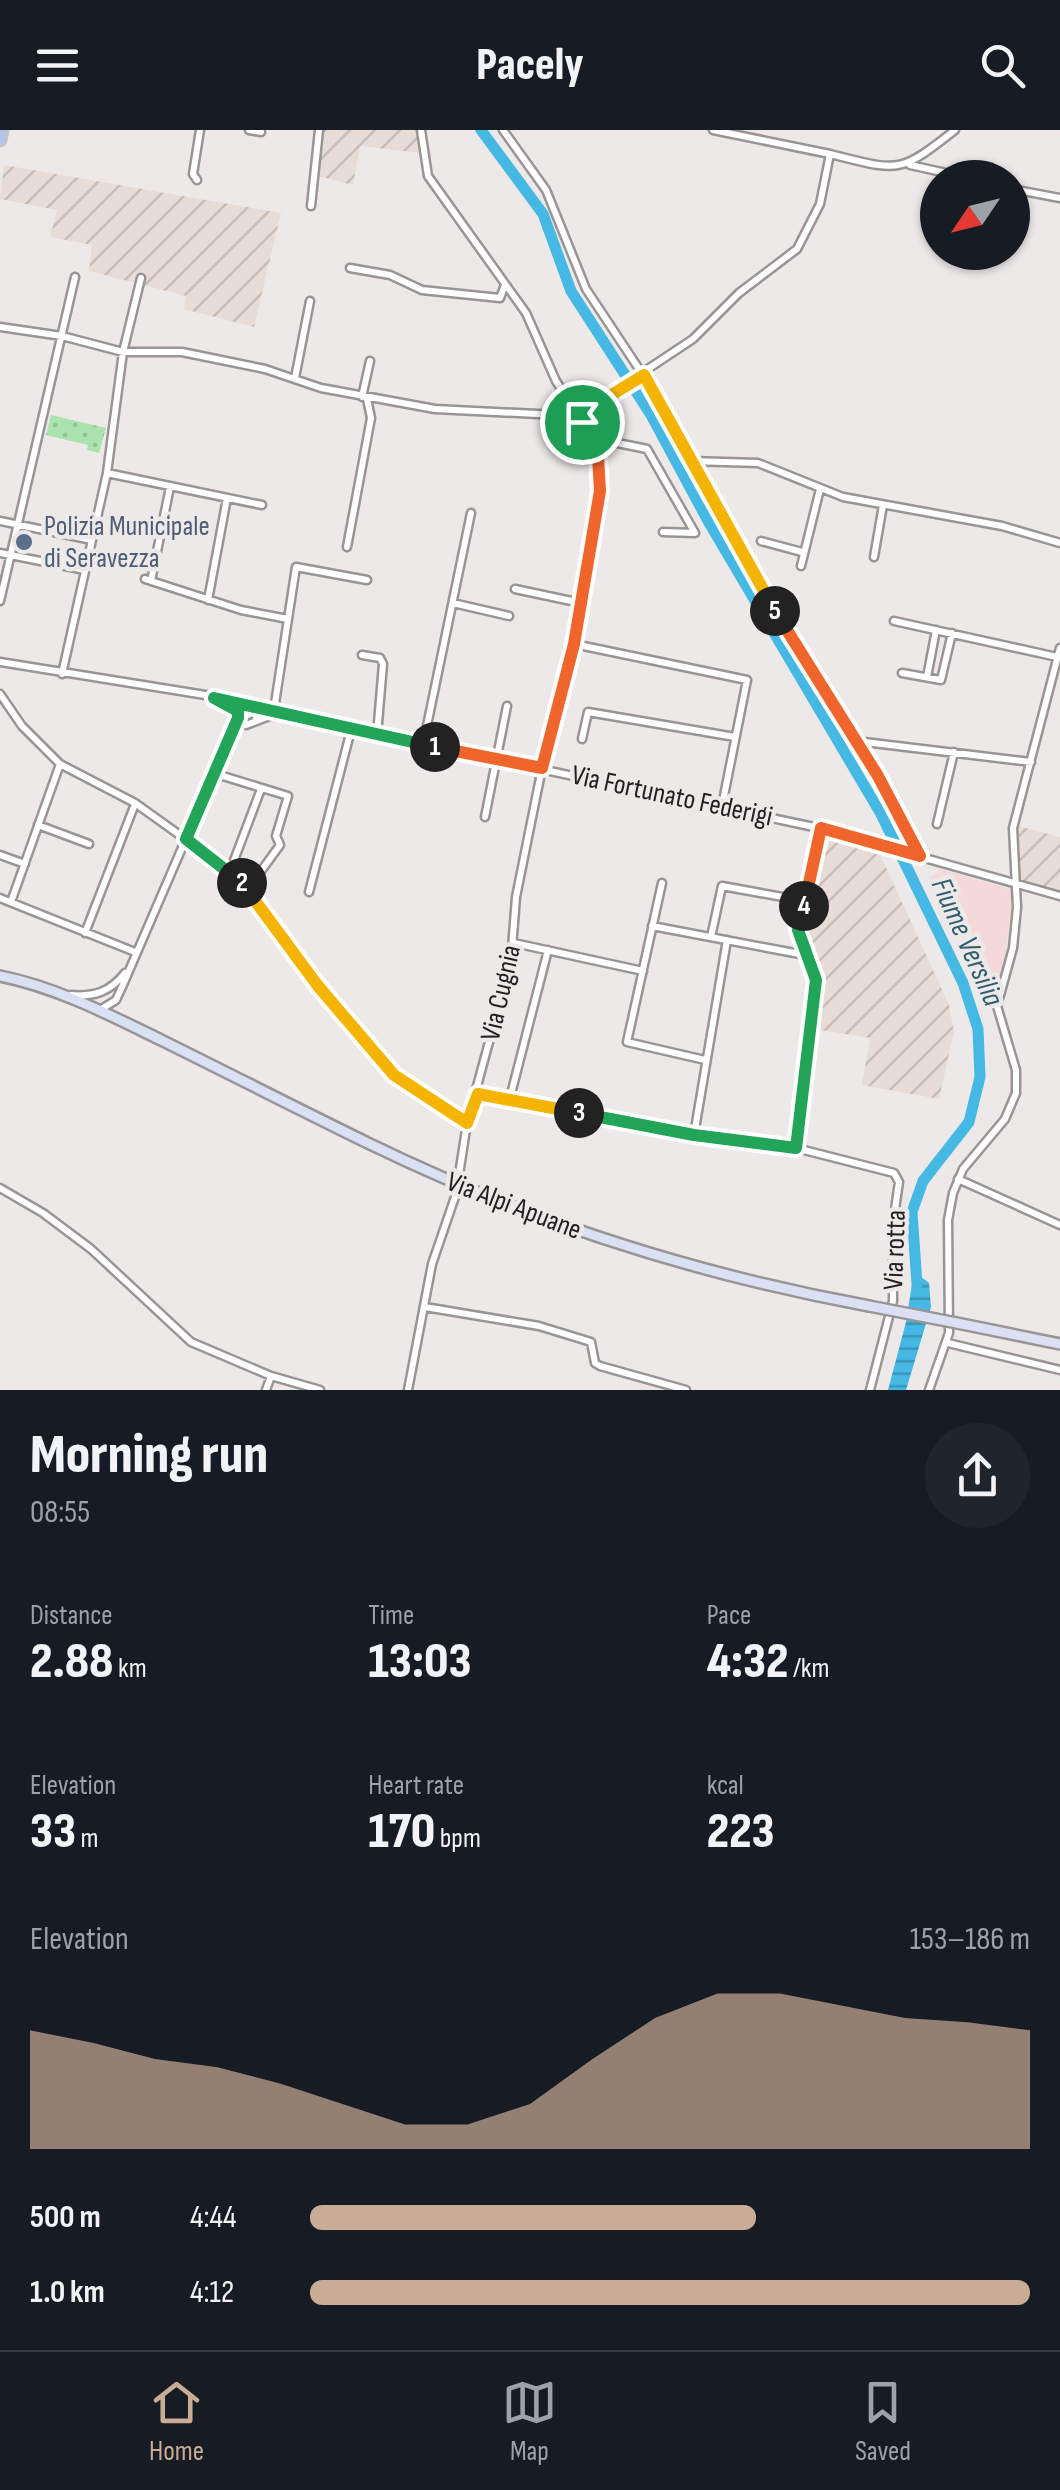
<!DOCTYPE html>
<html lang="en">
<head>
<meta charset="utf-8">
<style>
  body { margin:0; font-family:"Sofia Sans Condensed",sans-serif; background:#20242c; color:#f1f3f6; height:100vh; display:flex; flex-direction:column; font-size:38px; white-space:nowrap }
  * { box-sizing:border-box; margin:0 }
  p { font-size:32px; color:#9ea1a6 }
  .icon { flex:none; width:55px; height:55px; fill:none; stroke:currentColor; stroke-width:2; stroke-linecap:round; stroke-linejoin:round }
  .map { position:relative; height:1260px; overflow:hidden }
  .sheet { display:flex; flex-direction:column; background:#171b24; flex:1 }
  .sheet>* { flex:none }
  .needle { width:65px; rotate:235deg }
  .controls { position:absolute; left:920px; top:30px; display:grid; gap:20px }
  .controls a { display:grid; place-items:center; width:110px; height:110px; border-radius:50%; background:#171b24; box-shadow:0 2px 8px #0004; font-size:50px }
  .pin { position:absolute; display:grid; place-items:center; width:85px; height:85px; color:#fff; margin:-42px; border:5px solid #fff; border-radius:50%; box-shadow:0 2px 10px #0007 }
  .km { position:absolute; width:50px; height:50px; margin:-25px; border-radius:50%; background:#222; color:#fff; font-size:28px; line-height:50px; text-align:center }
  .round { display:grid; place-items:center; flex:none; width:105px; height:105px; border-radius:52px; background:#20242c }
  .overview { display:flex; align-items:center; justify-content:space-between; height:170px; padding:0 30px }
  h1 { font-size:55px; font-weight:800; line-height:75px }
  .metrics { display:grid; grid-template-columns:repeat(3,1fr); gap:15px; height:170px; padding:10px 30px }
  .metrics div { display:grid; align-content:center }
  .metrics b { font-size:50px; font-weight:800 }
  .metrics small { font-size:28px; font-weight:400 }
  .metrics p { font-size:28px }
  .chart { height:280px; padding:20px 30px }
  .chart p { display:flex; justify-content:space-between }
  .chart svg { width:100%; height:180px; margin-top:10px; fill:#c8ac95; opacity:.7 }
  ul { padding:0 30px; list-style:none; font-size:32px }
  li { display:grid; grid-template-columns:160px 120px 1fr; align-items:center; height:75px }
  li i { height:25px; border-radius:12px; background:#c8ac95 }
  header { display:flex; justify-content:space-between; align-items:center; height:130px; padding:0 30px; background:#171b24; font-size:45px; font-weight:800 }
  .dock { display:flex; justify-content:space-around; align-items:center; height:140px; border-top:2px solid #363941; background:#171b24; font-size:28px; color:#9ea1a6 }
  .dock a { display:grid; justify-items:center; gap:5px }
  .dock .active { color:#c8ac95 }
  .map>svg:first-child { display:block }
</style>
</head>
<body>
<header><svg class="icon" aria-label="menu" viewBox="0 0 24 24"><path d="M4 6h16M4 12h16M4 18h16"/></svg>Pacely<svg class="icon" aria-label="search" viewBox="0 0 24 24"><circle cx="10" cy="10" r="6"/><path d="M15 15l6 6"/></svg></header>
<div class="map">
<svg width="1060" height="1260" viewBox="0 0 1060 1260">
  <defs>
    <pattern id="industrial-furrows" width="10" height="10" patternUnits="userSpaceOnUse" patternTransform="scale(2.5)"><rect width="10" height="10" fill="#e8dcd7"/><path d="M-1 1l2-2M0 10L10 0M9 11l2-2" fill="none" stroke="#c7bcb8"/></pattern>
    <pattern id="grass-dots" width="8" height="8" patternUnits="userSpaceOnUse" patternTransform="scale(2.5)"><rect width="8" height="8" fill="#abe3ae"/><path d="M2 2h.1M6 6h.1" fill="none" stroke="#93c295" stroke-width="1.8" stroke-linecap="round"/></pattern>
    <pattern id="water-rules" width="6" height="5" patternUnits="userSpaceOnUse" patternTransform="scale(2.5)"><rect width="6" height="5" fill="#45b9e3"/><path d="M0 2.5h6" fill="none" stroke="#3996b8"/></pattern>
  </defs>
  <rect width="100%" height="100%" fill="#ede9e8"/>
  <path fill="#f4d9d8" d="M940 739 1013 760 1004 837 992 864 931 748Z"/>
  <path fill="url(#industrial-furrows)" d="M320 0H426L423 23 360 16 353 55 315 45Z
    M4 35 281 83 254 197 184 179 186 166 89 141 92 115 50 107 57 80 0 69Z
    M1018 696 1060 707V761L1021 750Z
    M828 704 878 720 949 875 954 902 939 969 862 955 870 908 815 899 821 846 804 804Z"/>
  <path fill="url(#grass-dots)" d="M51 285 106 298 99 323 87 320 88 315 46 305Z"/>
  <path fill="url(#water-rules)" d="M914 1141 929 1153 931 1177 906 1260H888L906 1192Z"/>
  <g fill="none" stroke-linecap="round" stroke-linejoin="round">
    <path stroke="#45b9e3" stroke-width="11" d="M481 0 543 84 571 161 651 285 708 391 881 684 963 853 978 899 980 947 969 992 923 1051 912 1082 917 1154"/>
    <defs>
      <path id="street" d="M249 0 261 2
        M503 0 546 60 586 159 643 245 753 444 878 645 920 725
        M713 0 830 24
        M910 35 969 48
        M197 50 193 44 200 0
        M1012 59 1060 68
        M311 76 319 0
        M350 138 390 145 422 160 500 168 505 155
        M0 197 62 206 123 222H182L265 239 321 258 435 279 577 286 693 209 739 163 797 119 820 74 830 24C899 41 898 45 955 0
        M295 248 310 171
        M362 267 370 231
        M593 308 647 319 695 403 663 402
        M690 331 758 333 843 367 1002 396 1060 413
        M107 343 262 375
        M0 391 92 410
        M761 411 802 422
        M347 417 371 288 367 269
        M0 423 85 440
        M874 427 883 375
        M801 436 820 359
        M145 449 241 480 288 489
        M151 451 170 357
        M515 459 581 473
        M208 470 227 368
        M0 471 75 147
        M453 473 509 486
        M894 491 1057 527
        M574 514 747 550 722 676
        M362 525 380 528 383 534 377 605
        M0 532 230 569 244 575
        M902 543 941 550 952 503
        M62 544 107 343 123 222 141 148
        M927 547 936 500
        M0 564 22 596 60 634 135 673 230 741 394 945 467 993
        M257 579 814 697 1060 766
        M274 580 296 437 367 450
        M256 590 257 579 251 575 238 581V588L246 595 280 582
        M582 609 588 582 735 607
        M856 611 1031 632
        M423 615 471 383
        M213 643 288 666 276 706 280 715 248 759
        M485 687 507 576
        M937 694 954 622
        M38 695 89 714
        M0 725 25 734
        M230 741 261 659
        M662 753 627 912 705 930
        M309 762 351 600
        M0 768 135 822
        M11 772 60 634
        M652 796 805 825
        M85 803 135 674
        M711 807 722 756 805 771
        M514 813 643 841
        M71 865C94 867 110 862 125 843
        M100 880 116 870 122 857 238 588
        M478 963 694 1005 796 1018 894 1043 899 1052 893 1093V1171L870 1260
        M510 968 548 820
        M694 1005 727 810
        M796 1018 817 850 798 800 821 698
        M958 1049 1060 1095
        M0 1058 43 1083 91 1119 191 1212 271 1246 320 1260
        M425 1177 539 1196 591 1212 595 1233 600 1236 686 1260
        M948 1213 1060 1240
        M266 1260 271 1246
        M408 1260 432 1134 456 1064 467 993 511 831 516 767 542 638 574 514 601 349 593 308 556 251 526 183 428 46 421 0
        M929 1260 949 1203 948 1090 953 1063 963 1039 1005 989 1016 963V940L997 876 1013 818 1017 777 1013 698 1060 518"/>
      <path id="secondary" d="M0 846C56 857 110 885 161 910 232 945 302 981 372 1015 531 1092 695 1144 869 1176
        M957 1193 1060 1214"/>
      <path id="primary" d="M0 10 2 0"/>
    </defs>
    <use href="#street" stroke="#999594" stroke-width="11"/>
    <use href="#secondary" stroke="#999594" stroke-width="14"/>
    <use href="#primary" stroke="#c6c5c5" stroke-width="15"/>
    <use href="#street" stroke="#fff" stroke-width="6"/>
    <use href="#secondary" stroke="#dae1f4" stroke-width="9"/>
    <use href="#primary" stroke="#b5c2e9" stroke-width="10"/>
    <defs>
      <path id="secondary-bridge" d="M869 1176 957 1193"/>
    </defs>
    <use href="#secondary-bridge" stroke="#999594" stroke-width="14" stroke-linecap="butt"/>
    <use href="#secondary-bridge" stroke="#dae1f4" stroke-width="9"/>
  </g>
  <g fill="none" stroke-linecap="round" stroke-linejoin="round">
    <defs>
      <path id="split-1" d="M435 617 542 638 574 514 600 361 598 326 593 308 582 292"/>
      <path id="split-2" d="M242 753 186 709 238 588V581L214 568 435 617"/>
      <path id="split-3" d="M242 753 318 856 394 945 467 993 478 964 579 983"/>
      <path id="split-4" d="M579 983 694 1005 796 1018 816 850 798 800 804 776"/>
      <path id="split-5" d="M775 481 878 646 920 726 821 698 804 776"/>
      <path id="split-6" d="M582 292 577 286 644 245 775 481"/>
    </defs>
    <use href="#split-1" stroke="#fff" stroke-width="20"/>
    <use href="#split-2" stroke="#fff" stroke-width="20"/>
    <use href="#split-3" stroke="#fff" stroke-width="20"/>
    <use href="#split-4" stroke="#fff" stroke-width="20"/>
    <use href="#split-5" stroke="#fff" stroke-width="20"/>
    <use href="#split-6" stroke="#fff" stroke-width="20"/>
    <use href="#split-1" stroke="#f0652b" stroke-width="12"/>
    <use href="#split-2" stroke="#22a559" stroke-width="12"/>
    <use href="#split-3" stroke="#f5b400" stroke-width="12"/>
    <use href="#split-4" stroke="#22a559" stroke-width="12"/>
    <use href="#split-5" stroke="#f0652b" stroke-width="12"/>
    <use href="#split-6" stroke="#f5b400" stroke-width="12"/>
  </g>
  <circle fill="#5c6f8a" stroke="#ede9e8" stroke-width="4" cx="24" cy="412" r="10"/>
  <g text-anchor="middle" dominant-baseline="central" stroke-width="9" stroke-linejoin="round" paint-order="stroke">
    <g font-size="28" fill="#4e5e75" stroke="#ede9e8" text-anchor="start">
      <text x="44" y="396">Polizia Municipale<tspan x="44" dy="32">di Seravezza</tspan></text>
    </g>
    <g font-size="28" fill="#222020" stroke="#ede9e8">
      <text transform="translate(672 666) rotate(12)">Via Fortunato Federigi</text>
      <text transform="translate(501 863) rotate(-77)">Via Cugnia</text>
      <text transform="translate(514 1076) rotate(21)">Via Alpi Apuane</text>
      <text transform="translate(895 1120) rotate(-88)">Via rotta</text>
    </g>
    <g font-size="30" font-style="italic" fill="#305e71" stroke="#ede9e8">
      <text transform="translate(967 812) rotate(66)">Fiume Versilia</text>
    </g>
  </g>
</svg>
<div class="controls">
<a><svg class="needle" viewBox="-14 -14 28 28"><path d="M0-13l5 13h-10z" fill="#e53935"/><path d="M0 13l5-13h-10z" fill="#9ea1a6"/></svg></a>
</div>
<div class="pin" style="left:582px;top:292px;background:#1e9e55"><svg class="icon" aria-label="arrive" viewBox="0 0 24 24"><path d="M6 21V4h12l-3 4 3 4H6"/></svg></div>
<b class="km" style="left:435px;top:617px">1</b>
<b class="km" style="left:242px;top:753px">2</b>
<b class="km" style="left:579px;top:983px">3</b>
<b class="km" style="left:804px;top:776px">4</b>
<b class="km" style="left:775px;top:481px">5</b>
</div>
<section class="sheet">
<div class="overview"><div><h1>Morning run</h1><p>08:55</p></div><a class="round"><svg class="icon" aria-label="share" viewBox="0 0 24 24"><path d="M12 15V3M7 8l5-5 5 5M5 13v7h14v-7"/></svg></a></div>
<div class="metrics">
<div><p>Distance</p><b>2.88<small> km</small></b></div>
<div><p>Time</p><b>13:03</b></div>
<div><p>Pace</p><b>4:32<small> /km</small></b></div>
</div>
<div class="metrics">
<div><p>Elevation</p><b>33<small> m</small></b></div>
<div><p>Heart rate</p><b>170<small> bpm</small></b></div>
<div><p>kcal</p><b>223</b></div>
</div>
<div class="chart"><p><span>Elevation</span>153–186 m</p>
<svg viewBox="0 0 160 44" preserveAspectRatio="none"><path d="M0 44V15L10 18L20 22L30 24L40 28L50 33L60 38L70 38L80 33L90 22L100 12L110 6L120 6L130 9L140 12L150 13L160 15V44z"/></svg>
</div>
<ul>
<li><b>500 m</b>4:44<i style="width:62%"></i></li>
<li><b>1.0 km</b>4:12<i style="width:100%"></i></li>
</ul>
</section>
<nav class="dock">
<a class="active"><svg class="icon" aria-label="home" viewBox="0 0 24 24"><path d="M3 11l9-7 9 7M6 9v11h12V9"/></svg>Home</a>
<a><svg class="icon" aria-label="map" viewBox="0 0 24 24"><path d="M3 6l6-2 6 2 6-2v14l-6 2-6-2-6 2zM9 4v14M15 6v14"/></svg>Map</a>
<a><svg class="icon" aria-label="saved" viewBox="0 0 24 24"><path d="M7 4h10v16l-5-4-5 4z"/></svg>Saved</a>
</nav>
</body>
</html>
